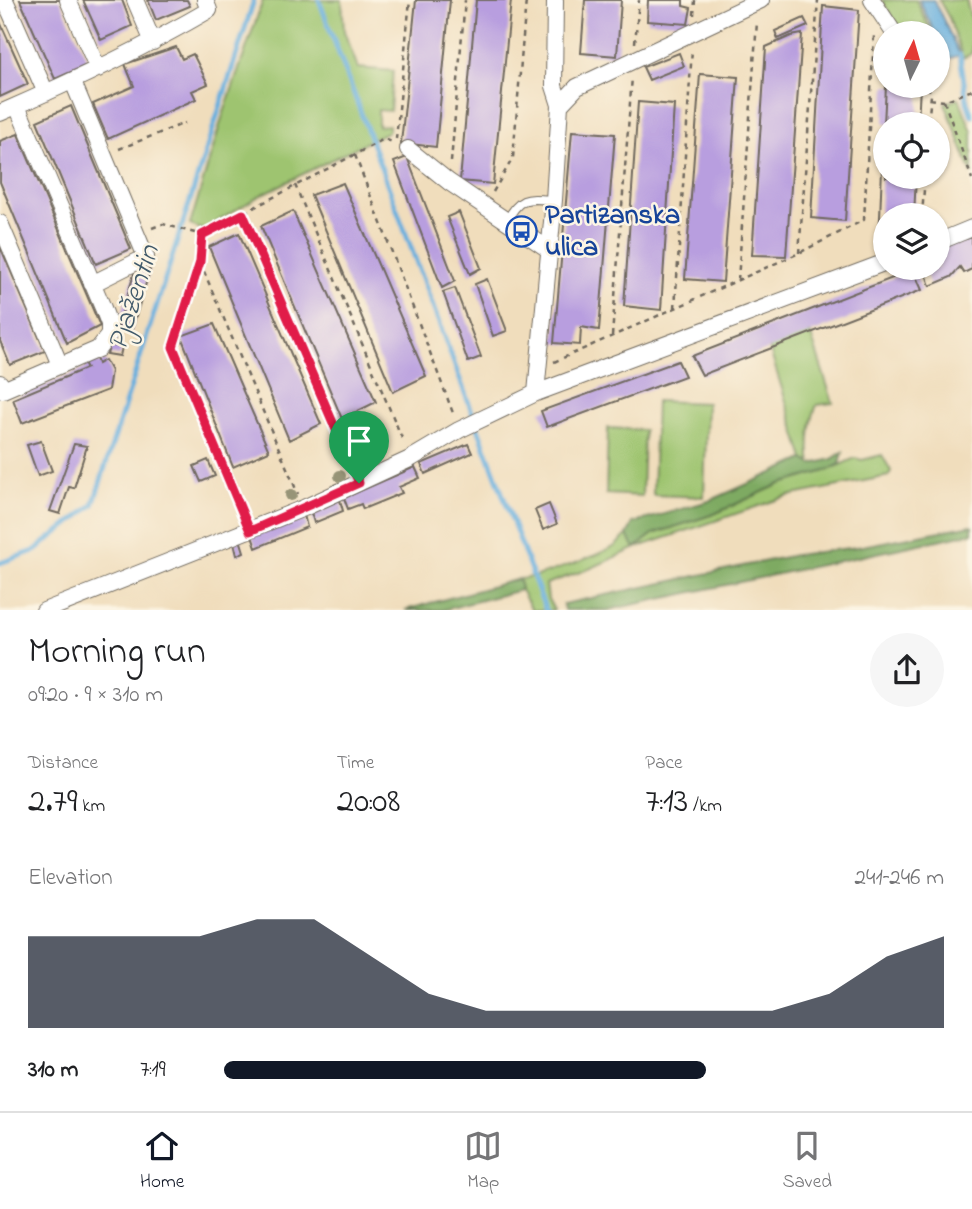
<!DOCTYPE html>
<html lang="en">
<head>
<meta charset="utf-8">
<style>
  body { margin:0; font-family:"Indie Flower",sans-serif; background:#f6f6f6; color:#202124; height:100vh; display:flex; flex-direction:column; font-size:26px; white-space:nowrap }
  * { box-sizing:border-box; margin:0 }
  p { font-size:23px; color:#757577 }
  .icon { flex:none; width:38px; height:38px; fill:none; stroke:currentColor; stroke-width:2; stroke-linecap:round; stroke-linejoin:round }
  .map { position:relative; height:610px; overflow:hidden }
  .panel { display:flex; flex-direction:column; background:#fff; flex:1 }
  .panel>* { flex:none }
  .needle { width:46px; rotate:5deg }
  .controls { position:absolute; left:873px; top:21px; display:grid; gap:14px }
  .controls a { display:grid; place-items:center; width:77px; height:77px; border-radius:50%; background:#fff; box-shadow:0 2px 5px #0004; font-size:35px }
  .pin { position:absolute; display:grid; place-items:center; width:60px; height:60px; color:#fff; margin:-72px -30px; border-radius:50% 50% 50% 0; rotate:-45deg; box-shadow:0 0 7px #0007 }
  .pin .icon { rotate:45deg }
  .round { display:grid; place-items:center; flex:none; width:74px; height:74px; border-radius:37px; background:#f6f6f6 }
  .summary { display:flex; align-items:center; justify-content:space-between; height:119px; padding:0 28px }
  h1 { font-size:38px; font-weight:600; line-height:52px }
  .stats { display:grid; grid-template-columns:repeat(3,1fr); gap:10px; height:119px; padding:7px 28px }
  .stats div { display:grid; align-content:center }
  .stats b { font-size:35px; font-weight:600 }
  .stats small { font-size:19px; font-weight:400 }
  .stats p { font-size:19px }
  .chart { height:196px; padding:14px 28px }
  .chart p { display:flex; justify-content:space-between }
  .chart svg { width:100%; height:126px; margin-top:7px; fill:#111827; opacity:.7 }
  ul { padding:0 28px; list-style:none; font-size:23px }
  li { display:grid; grid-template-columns:112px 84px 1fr; align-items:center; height:52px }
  li i { height:18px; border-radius:9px; background:#111827 }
  .tabs { display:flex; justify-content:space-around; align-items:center; height:98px; border-top:2px solid #e0e0e0; background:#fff; font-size:19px; color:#757577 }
  .tabs a { display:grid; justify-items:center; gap:4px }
  .tabs .active { color:#111827 }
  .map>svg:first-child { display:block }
</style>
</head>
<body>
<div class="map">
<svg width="972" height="611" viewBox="0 0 972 611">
  <rect width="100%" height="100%" fill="#fcf5e5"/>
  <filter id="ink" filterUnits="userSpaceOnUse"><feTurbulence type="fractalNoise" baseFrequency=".0143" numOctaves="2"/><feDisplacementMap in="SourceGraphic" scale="14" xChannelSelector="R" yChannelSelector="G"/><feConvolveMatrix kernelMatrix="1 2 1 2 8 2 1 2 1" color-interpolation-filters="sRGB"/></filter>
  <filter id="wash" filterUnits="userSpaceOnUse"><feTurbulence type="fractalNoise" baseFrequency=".00686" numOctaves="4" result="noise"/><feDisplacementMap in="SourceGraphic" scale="28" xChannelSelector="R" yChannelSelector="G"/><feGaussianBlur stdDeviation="1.57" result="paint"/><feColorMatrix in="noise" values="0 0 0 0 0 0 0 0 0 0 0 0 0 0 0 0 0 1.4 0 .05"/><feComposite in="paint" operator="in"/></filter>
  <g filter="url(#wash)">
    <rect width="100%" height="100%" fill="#f0ddbc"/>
    <path fill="#9ec46f" stroke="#64784d" stroke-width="2" d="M263 0H342L344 31 358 68 393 71 390 111 378 110V126L389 125V131L261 195 203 230 190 225 222 118Z
      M882 0H916L932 33H901Z
      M939 0H966L972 22V53L963 58 949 18Z
      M959 98 972 132V174L945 103Z
      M809 329 833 403 817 405C810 419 808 449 811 464L804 459 768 344Z
      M656 401 707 403 704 497 653 495Z
      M608 428 644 430 642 496 606 494Z
      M882 455 891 471 889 476 788 496 636 548 589 569 546 584 548 599 554 610H532L521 590 519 579C534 579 600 555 615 546 619 543 623 538 627 535L636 547 653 534 714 514 780 484 829 470 855 458 862 460Z"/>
    <path fill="#7eaa62" stroke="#546a46" stroke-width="2" d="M843 452 840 464 829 470 780 484 714 514 653 534 635 548 627 535 633 523 709 501 804 459 812 464 832 459Z
      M972 525V533L608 610H564L563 604 795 555 857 547Z
      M519 579 521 590 443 610H405Z"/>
    <path fill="#66afde" stroke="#486d84" stroke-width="2" d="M919 0H934L960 55 948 59 938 39V33H935Z"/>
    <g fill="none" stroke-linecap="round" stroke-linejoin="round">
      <path stroke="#66afde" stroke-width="5" d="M319 0 546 611
        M960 55 967 102 972 116
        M0 563 34 551 93 505 254 0"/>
    </g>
    <g id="blocks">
      <path fill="#b89edf" d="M20 0H60L89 64 55 79Z
        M83 0H122L132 26 101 40Z
        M148 0H187L190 6 156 20Z
        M416 0H450L436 147 401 143Z
        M476 0H511L493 184 460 181Z
        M585 0H621L617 56 581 53Z
        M648 0H683V6L691 8 688 24 647 21Z
        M823 6 859 10 845 221 811 218Z
        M804 18 808 26 778 39 775 31Z
        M0 22 28 84 0 97Z
        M802 34 786 256 752 255 766 47 791 36Z
        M176 47 182 59 193 54 208 84 192 91 196 99 108 139 93 104 134 86 125 64Z
        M679 53 684 66 649 80 643 67Z
        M700 74 738 77 723 282 685 279Z
        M886 86H920L918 124H884Z
        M638 102 674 105 661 310 624 306Z
        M71 106 131 249 96 264 37 121Z
        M572 131 615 134 599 330 581 327 580 345 554 343Z
        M18 134 100 326 67 343 0 182V141Z
        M883 144 886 145V177H916L914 215H886V242H879Z
        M407 157 455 281 442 288 394 162Z
        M343 183 426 376 393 392 311 195Z
        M293 211 376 402 342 419 261 226Z
        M459 212 481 268 470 274 447 217Z
        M239 233 321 424 289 440 209 247Z
        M964 235 966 239 972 237V269L964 273 960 267 951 277 930 286 924 268H938V250Z
        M0 246 45 351 10 365 0 341Z
        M141 269 150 270 131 332 122 331 118 326 134 274 139 275Z
        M913 270 922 290 702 375 692 356Z
        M487 279 507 331 493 336 475 284Z
        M455 288 481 357 468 362 443 292Z
        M214 324 269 451 233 467 181 336Z
        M110 345 122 347 120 356 107 354Z
        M96 358 98 364 105 360 111 371 108 390 22 423 13 399 87 368 84 363Z
        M678 361 685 376 547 427 541 411Z
        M41 441 52 471 38 476 27 445Z
        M74 444 87 446 74 488 69 487 60 514 50 511Z
        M468 444 472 453 425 474 421 464Z
        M208 460 215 476 201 482 194 466Z
        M415 467 420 478 399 487 402 493 363 509 361 504 348 509 344 498Z
        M340 500 343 511 314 523 311 512Z
        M549 504 557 524 543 530 535 510Z
        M304 515 307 527 256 548 252 536Z
        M240 539 244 552 237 555 234 543Z"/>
    </g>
  </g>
  <g filter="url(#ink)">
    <use href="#blocks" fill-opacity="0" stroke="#70695e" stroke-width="2"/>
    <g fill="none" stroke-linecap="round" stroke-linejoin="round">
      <defs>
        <path id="service" d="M506 222C520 196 526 198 554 200"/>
        <path id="minor" d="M5 0 46 93
          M68 0 98 69
          M135 0 153 42
          M872 0 894 33
          M73 82 146 257 92 284
          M560 105 577 87 761 0
          M0 113C72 82 142 49 209 10L205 0
          M408 149 449 182 548 249
          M0 223 60 365
          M938 242 972 228
          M0 383 3 390 98 349 109 335V324L103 308 17 106
          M536 393 886 262
          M44 611 304 508 410 459 459 430 536 393 554 200 560 105 554 86 555 0"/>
      </defs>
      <use href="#service" stroke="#70695e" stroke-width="10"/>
      <use href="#minor" stroke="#70695e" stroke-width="18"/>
      <path stroke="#70695e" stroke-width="2.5" stroke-dasharray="5 5" stroke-linecap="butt" d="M694 15 695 0
        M635 43 639 0
        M928 86 931 95 928 124
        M972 90 944 101 972 179
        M930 99 944 101
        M396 139 410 0
        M119 149 185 123
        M355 155 453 413
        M451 162 465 0
        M295 185 404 443
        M493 192 513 158 526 0
        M243 213 352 467
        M922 215 925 177
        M152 228 163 224 202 235 384 139 395 143
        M202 235 200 262 172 347 243 514
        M799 253 818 0
        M200 262 298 494
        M738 280 757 22
        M675 308 692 49
        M612 336 632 77
        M554 362 799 253 864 220 874 36"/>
      <use href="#service" stroke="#fff" stroke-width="8"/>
      <use href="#minor" stroke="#fff" stroke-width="16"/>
    </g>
    <g fill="#979477">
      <circle cx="340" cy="476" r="6"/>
      <circle cx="291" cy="495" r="6"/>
    </g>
  </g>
  <g fill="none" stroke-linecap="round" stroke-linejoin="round" filter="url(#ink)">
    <defs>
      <path id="route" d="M243 214 359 483 250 531 173 347 200 262 202 235Z"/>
    </defs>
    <use href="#route" stroke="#fff" stroke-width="14"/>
    <use href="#route" stroke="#e11d48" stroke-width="9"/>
  </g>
  <defs>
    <symbol id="bus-ring" viewBox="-11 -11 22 22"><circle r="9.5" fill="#fcf5e5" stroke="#1a4fb4" stroke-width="1.5"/><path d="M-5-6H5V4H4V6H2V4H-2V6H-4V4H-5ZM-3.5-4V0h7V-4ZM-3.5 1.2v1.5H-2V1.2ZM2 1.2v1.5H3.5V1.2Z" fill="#1a4fb4"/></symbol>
  </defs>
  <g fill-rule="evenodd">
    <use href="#bus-ring" x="504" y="214" width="35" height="35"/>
  </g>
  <g text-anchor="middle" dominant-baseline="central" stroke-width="5" stroke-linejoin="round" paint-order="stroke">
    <g font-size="28" font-weight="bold" fill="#164399" stroke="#fcf5e5" text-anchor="start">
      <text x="545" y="216">Partizanska<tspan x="545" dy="32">ulica</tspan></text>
    </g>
    <g font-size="30" font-style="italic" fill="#40596a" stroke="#fcf5e5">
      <text transform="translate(135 298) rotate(-72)">Pjažentin</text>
    </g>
  </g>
</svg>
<div class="controls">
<a><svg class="needle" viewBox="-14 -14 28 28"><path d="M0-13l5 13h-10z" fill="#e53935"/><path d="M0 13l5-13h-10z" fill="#757577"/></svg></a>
<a><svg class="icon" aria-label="locate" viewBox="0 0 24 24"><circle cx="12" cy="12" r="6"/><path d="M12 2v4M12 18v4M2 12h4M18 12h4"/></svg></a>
<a><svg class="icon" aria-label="layers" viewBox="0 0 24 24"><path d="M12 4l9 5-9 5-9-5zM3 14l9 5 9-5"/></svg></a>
</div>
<div class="pin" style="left:359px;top:483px;background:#1e9e55"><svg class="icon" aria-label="arrive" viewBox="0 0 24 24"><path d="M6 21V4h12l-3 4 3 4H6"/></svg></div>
</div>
<section class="panel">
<div class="summary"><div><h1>Morning run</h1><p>09:20 · 9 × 310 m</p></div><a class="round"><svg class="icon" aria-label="share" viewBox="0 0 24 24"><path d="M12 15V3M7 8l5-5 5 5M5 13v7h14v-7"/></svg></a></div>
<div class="stats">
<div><p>Distance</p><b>2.79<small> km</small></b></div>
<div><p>Time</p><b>20:08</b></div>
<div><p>Pace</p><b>7:13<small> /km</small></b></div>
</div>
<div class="chart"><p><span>Elevation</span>241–246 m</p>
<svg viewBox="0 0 160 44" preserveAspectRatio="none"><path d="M0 44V12L10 12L20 12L30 12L40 6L50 6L60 19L70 32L80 38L90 38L100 38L110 38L120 38L130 38L140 32L150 19L160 12V44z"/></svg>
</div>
<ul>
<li><b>310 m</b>7:19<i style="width:67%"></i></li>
</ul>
</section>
<nav class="tabs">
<a class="active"><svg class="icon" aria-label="home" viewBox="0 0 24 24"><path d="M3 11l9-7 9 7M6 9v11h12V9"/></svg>Home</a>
<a><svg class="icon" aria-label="map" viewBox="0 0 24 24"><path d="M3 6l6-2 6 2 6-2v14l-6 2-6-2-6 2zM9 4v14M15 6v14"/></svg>Map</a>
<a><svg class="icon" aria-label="saved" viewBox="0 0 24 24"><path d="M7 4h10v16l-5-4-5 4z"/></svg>Saved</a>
</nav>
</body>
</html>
